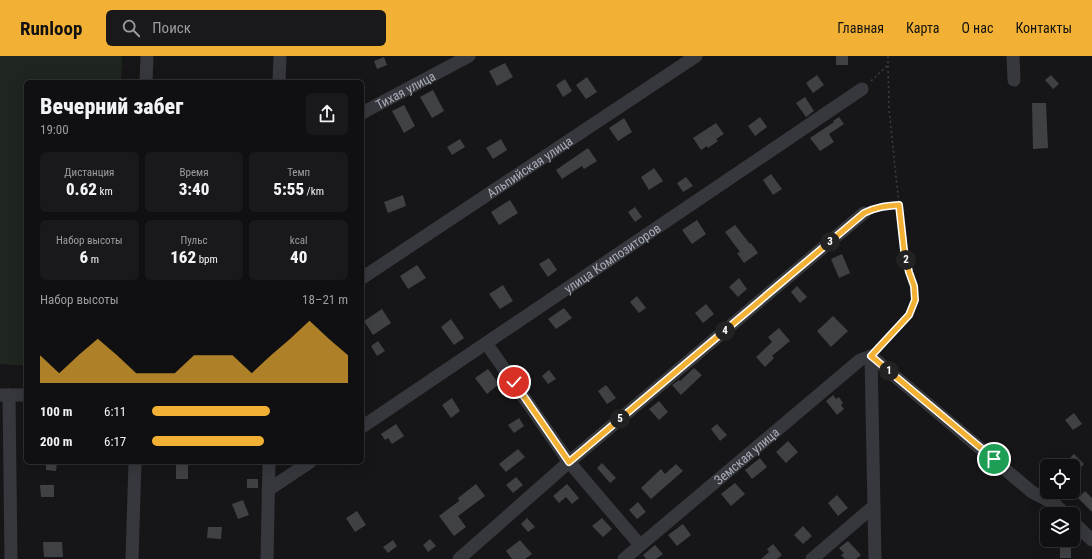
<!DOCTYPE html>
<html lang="ru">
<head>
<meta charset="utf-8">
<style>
  body { margin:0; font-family:"Roboto Condensed",sans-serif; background:#19191b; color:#f1f3f6; height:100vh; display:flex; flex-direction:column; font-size:15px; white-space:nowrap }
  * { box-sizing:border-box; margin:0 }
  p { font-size:13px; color:#9c9d9f }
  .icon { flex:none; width:22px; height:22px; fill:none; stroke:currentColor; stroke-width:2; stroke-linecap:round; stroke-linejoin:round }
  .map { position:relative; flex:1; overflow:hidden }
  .details { position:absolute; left:24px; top:24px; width:340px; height:384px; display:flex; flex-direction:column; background:#101012; border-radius:6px; box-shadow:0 4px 16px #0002,0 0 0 1px #303032 }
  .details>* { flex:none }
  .fabs { position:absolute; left:1040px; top:403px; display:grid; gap:8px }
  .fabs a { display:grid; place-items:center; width:40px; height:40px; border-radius:6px; background:#101012; box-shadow:0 4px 16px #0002,0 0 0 1px #303032; font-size:20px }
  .pin { position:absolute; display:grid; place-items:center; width:34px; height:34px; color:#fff; margin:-17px; border:2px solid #fff; border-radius:50%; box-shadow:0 1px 4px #0007 }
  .km { position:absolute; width:20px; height:20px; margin:-10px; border-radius:50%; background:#222; color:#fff; font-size:11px; line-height:20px; text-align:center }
  .round { display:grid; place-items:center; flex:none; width:42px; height:42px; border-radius:6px; background:#19191b }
  .headline { display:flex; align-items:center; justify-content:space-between; height:68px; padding:0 16px }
  h1 { font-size:22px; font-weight:800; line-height:30px }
  .figures { display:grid; grid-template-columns:repeat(3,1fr); gap:6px; height:68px; padding:4px 16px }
  .figures div { display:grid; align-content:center; border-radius:6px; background:#19191b; text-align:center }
  .figures b { font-size:17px; font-weight:800 }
  .figures small { font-size:11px; font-weight:400 }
  .figures p { font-size:11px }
  .chart { height:112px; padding:8px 16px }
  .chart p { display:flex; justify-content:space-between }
  .chart svg { width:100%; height:72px; margin-top:4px; fill:#f2b134; opacity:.7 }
  ul { padding:0 16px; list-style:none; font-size:13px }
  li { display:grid; grid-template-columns:64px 48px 1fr; align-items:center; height:30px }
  li i { height:10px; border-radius:5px; background:#f2b134 }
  header { display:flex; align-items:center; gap:24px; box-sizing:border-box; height:56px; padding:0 20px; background:#f2b134; color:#111 }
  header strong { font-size:19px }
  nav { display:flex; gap:22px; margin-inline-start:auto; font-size:14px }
  .search { width:280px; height:36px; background:#19191b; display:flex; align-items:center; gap:10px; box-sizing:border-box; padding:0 14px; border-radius:6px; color:#9c9d9f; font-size:15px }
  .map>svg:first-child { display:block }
</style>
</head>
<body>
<header>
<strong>Runloop</strong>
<div class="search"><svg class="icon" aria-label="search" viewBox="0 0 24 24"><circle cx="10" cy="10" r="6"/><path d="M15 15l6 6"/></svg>Поиск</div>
<nav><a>Главная</a><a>Карта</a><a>О нас</a><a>Контакты</a></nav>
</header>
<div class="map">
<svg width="1092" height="503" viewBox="0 0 1092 503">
  <rect width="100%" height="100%" fill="#161618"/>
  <path fill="#1e261f" d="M0 0H122L121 26H26V310L0 308Z"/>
  <path fill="#404145" d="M836 0H848V9H836Z
    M384 1 387 9 377 13 374 5Z
    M505 7 513 21 497 30 489 15Z
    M817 19 824 29 813 37 806 27Z
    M1051 19 1059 28 1053 33 1045 24Z
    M587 21 597 36 586 43 576 29Z
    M565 23 572 35 563 41 556 29Z
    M433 34 444 55 432 62 420 41Z
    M805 41 814 55 806 61 796 47Z
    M1032 47H1046L1048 92 1033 93Z
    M404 49 415 70 404 77 392 55Z
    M760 61 767 71 755 80 748 70Z
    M839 61 844 68 829 78 834 86 820 95 810 82 834 66 833 65Z
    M624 62 632 76 618 85 609 72Z
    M716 67 724 78 716 83 718 85 708 92 707 90 701 94 693 82Z
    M460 83 465 91 452 99 447 91Z
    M501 83 507 94 493 103 486 92Z
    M588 92 597 105 584 113 582 110 562 123 556 114Z
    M654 112 663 125 649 134 641 121Z
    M771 118 782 133 773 139 763 124Z
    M686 121 693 130 683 136 677 127Z
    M403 139 406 150 388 157 384 146Z
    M510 144 518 157 499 169 491 156Z
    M635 151 642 161 635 166 628 156Z
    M697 164 706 178 692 188 682 174Z
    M735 169 750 188 751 187 758 197 744 207 737 197 740 196 725 176Z
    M842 198 850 217 839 222 831 203Z
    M549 202 557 214 548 221 539 208Z
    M417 209 426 222 408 233 400 220Z
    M739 222 747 233 738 241 729 231Z
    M503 229 513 245 500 253 489 238Z
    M797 230 807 241 800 247 791 236Z
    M637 240 646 252 639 257 630 246Z
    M706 248 714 258 703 267 695 257Z
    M564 252 572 262 556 273 548 263Z
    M382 253 391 267 373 279 364 265Z
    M833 260 848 275 831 291 817 275Z
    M451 263 464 282 454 289 441 271Z
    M779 272 790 285 772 300 774 302 765 311 756 301 772 286 768 281Z
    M378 285 385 295 377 300 371 290Z
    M694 312 702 319 681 339 672 329 679 324 680 325Z
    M488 313 499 328 487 338 475 322Z
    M549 314 556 323 548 328 542 320Z
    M606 329 616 342 607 348 598 335Z
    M833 339 836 343 839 341 843 347 841 349 844 353 837 359 826 345Z
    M452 342 460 355 451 362 442 349Z
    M659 345 668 356 659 364 649 353Z
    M1074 357 1082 368 1073 374 1065 364Z
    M519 362 524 370 514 377 508 369Z
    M396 368 404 380 392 388 388 382 385 384 381 378Z
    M717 368 727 379 720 385 711 373Z
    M788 385 798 396 786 407 776 396Z
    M518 393 525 401 506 416 499 408Z
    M1074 398 1084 408 1073 419V410H1062Z
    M760 402 767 411 752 423 745 414Z
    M46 406H57L56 415 46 414Z
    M176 407H188V423H176Z
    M602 407 616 422 610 427 597 412Z
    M676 408 683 415 651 443 641 432 661 413 665 418Z
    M516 421 523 429 513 437 506 429Z
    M247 423H258V432H247Z
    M735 427 745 438 731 450 721 438Z
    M476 428 485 440 458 460 466 471 454 480 439 460 459 445 458 442Z
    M567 428 579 442 572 448 566 441 559 447 553 440Z
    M40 429H54V441H41Z
    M1085 435 1092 442V456L1078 442Z
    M837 439 848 452 838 460 828 447Z
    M243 444 249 459 238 463 232 448Z
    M638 446 646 456 637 463 629 454Z
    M357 455 366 469 355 476 346 462Z
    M527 462 535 471 528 476 521 468Z
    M602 462 612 473 603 481 592 470Z
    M683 468 691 479 677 490 668 479Z
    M803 470 812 480 803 488 794 479Z
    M208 471H222L221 483 207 482Z
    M430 483 436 490 428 496 423 489Z
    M393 484 397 490 388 497 383 491Z
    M520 484 532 498 525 503H512L506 495Z
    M1060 484H1071V502H1060Z
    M848 485 861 499 856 503H845L841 499 844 497 839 492Z
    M43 486H62L63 501H44Z
    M773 488 782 499 777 503H761L769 496 767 493Z
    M655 489 663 498 656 503H646L643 499Z"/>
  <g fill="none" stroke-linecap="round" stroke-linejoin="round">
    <path stroke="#3d3f44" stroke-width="1.5" stroke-dasharray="2 3" stroke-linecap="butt" d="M871 25 888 9V0
      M873 153 881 150 899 149
      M879 292 909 259 915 244 914 230 909 216 904 194 899 149 889 53 888 9"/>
    <g stroke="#37383d" stroke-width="13">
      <path d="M1013 0 1014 24"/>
      <path d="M146 26 147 0"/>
      <path d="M279 26 280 0"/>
      <path id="s1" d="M362 57 469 0"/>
      <path id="s2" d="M362 222 696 0"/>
      <path d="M486 287 569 406 640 489"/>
      <path d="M871 300 1032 436 1055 448 1065 458"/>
      <path d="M871 300 875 503"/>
      <path d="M0 339H26"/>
      <path d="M9 339 11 503"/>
      <path id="s3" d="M362 371 862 33"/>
      <path d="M268 434 310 406"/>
      <path d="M1073 466 1092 484"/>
      <path d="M132 503 135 406"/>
      <path d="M267 503 269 406"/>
      <path d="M459 503 569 406 864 157"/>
      <path id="s4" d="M624 503 860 304 871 300"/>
      <path d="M812 503 874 450"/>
    </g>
  </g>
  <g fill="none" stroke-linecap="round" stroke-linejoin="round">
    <defs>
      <path id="route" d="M514 326 569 406 864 157C876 151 886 150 899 149L904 194 909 216 914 230 915 244 909 259 871 300 994 403"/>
    </defs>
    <use href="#route" stroke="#fff" stroke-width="8"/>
    <use href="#route" stroke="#f2b134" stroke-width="5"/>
  </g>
  <g text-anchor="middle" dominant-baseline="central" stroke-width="3" stroke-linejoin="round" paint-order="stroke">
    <g font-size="13" fill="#a8adb8" stroke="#111113">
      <text stroke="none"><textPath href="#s1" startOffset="49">Тихая улица</textPath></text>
      <text stroke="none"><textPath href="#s2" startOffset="201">Альпийская улица</textPath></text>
      <text stroke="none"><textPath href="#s3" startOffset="302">улица Композиторов</textPath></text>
      <text stroke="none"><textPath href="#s4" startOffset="160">Земская улица</textPath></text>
    </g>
  </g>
</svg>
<div class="fabs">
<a><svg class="icon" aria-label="locate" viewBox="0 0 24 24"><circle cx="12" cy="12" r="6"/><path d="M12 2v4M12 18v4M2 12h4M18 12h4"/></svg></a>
<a><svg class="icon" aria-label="layers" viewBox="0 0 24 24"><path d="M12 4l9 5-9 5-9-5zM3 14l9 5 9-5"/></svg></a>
</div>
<div class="pin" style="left:994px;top:403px;background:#1e9e55"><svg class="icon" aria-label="arrive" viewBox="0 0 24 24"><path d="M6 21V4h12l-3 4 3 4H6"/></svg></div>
<div class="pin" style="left:514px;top:326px;background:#d93025"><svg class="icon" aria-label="check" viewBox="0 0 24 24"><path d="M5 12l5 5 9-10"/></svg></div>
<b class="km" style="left:889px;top:315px">1</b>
<b class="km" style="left:906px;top:204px">2</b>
<b class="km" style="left:830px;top:186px">3</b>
<b class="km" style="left:725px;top:275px">4</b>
<b class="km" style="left:620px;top:363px">5</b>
<section class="details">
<div class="headline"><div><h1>Вечерний забег</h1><p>19:00</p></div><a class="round"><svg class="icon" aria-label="share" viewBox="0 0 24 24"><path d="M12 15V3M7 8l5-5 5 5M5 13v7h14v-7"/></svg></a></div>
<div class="figures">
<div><p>Дистанция</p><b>0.62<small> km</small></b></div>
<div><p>Время</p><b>3:40</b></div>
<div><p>Темп</p><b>5:55<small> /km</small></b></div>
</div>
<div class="figures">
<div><p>Набор высоты</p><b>6<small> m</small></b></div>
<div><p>Пульс</p><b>162<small> bpm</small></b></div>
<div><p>kcal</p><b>40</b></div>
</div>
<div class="chart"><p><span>Набор высоты</span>18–21 m</p>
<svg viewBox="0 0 160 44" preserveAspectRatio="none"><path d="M0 44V27L10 38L20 27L30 17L40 27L50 38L60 38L70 38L80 27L90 27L100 27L110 38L120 27L130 17L140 6L150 17L160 27V44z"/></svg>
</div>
<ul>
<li><b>100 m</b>6:11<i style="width:60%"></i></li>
<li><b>200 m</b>6:17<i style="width:57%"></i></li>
</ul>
</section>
</div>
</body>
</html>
